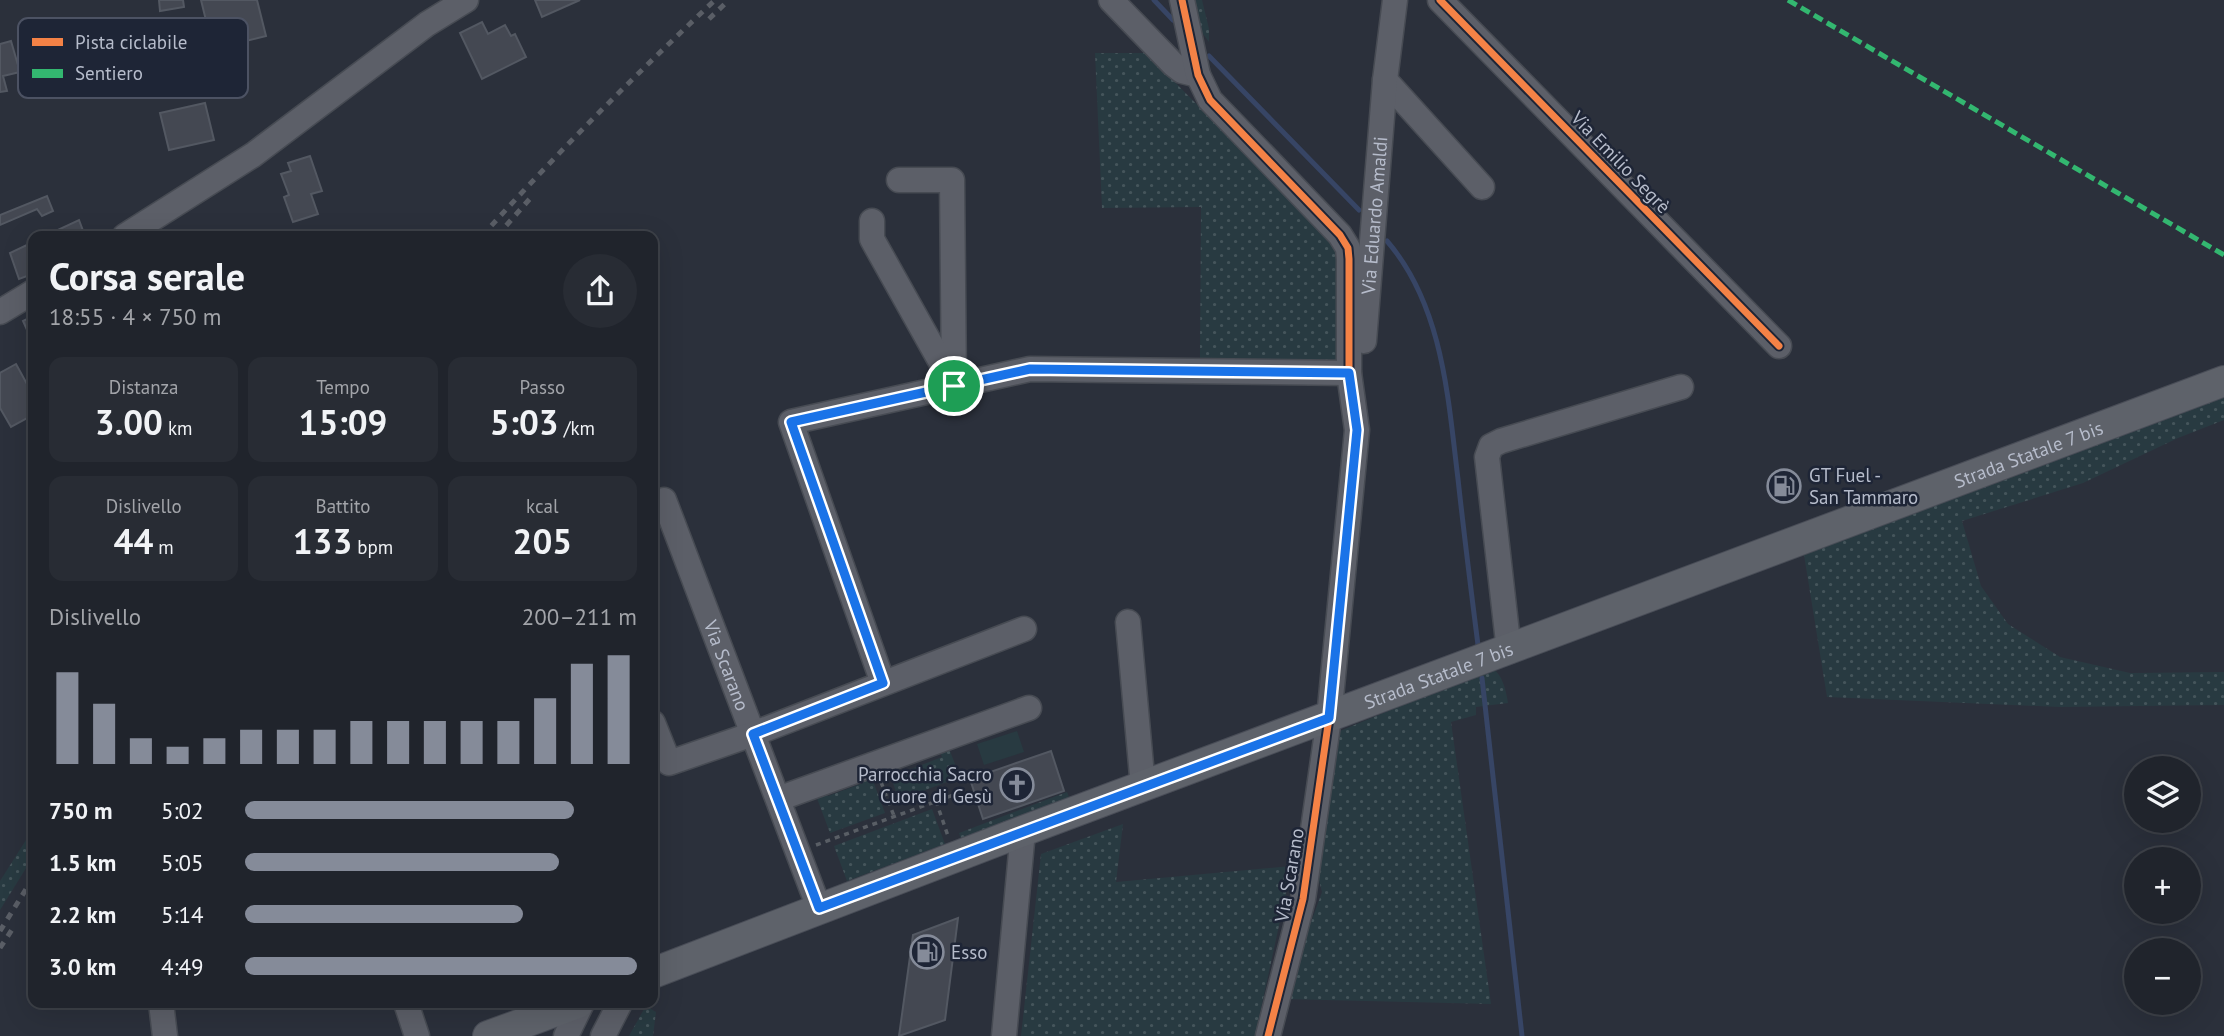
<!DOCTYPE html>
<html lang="it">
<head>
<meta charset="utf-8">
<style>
  body { margin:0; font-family:"PT Sans",sans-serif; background:#282c34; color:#f1f3f6; height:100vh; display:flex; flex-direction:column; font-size:26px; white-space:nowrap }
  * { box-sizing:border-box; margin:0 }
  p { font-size:23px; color:#a2a4a9 }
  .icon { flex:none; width:38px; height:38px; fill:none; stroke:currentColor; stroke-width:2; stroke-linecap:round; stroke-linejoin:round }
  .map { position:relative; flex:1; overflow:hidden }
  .details { position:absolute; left:28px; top:231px; width:630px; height:777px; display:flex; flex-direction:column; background:#20242c; border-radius:14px; box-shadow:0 7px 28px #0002,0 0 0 2px #3d4148 }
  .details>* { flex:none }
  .controls { position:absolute; left:2124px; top:756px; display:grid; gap:14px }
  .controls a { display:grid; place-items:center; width:77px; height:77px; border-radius:50%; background:#20242c; box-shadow:0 7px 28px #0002,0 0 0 2px #3d4148; font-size:35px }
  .pin { position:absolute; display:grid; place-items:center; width:60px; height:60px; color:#fff; margin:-30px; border:4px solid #fff; border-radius:50%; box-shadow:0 2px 7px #0007 }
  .round { display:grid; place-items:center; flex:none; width:74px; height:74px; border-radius:37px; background:#282c34 }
  .summary { display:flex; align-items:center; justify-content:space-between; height:119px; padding:0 21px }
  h1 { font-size:38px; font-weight:700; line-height:52px }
  .stats { display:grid; grid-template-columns:repeat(3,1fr); gap:10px; height:119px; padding:7px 21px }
  .stats div { display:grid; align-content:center; border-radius:14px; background:#282c34; text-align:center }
  .stats b { font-size:35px; font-weight:700 }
  .stats small { font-size:19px; font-weight:400 }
  .stats p { font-size:19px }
  .chart { height:196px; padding:14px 21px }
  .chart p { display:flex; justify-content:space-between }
  .chart svg { width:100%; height:126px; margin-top:7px; stroke:#858b99; stroke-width:6 }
  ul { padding:0 21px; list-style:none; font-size:23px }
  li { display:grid; grid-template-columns:112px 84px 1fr; align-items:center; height:52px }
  li i { height:18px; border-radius:9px; background:#858b99 }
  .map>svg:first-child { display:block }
</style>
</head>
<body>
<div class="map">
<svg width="2224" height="1036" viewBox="0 0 2224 1036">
  <defs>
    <pattern id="grass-dots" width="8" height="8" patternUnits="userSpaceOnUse" patternTransform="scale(1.75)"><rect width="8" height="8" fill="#283a41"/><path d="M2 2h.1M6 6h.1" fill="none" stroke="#45555b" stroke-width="1.8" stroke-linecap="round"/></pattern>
  </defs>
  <rect width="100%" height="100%" fill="#2b303b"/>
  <path fill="url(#grass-dots)" d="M1191 0H1202L1209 29V42L1198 27Z
    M1095 53H1146L1334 243 1337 259V360L1200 358 1201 207 1102 208Z
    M2224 394V420L2178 438 2083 483 1962 521 1981 586 2008 624 2060 657 2130 673 2224 672V705L2060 707 1827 697 1804 555 1869 527Z
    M1492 668C1503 675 1506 691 1508 703L1476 707V715L1451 722 1491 1004 1283 999 1322 892 1316 869 1340 731Z
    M948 746 960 777 899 800 888 769 897 765 901 773 942 757 939 750Z
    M870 773 885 813 830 833 815 793 825 789 828 796 863 783 861 777Z
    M1067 792 1071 802 962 843 959 833Z
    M932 809 945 844 847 881 834 846Z
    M1123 824 1116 882 1292 866 1255 1036H1021L1041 854Z
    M33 829V857L0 910V881Z
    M649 1008 656 1012 653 1036H629L644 1009Z"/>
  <path fill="#283a41" d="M1017 731 1024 752 984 765 977 744Z"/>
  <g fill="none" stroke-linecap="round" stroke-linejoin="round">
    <path stroke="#374565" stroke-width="5" d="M1154 0 1173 20
      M1209 56 1359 210
      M1387 241C1443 306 1448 398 1458 479 1464 534 1471 590 1478 645
      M1482 678 1522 1036"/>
  </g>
  <path fill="#444852" stroke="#535862" stroke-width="2" d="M159 0H183L184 7 160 11Z
    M201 0H257L266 36 213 49Z
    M535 0H580L542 17Z
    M482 22 488 34 505 25 511 36 515 34 526 57 482 79 460 33Z
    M11 41 20 72 3 76 7 91 0 92V44Z
    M205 103 214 140 169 150 160 113Z
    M310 156 322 191 311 194 318 214 293 222 284 197 289 195 281 174 291 171 288 163Z
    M47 196 53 211 42 216 37 209 0 225V215Z
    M79 220 85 236H45Z
    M33 242V265L28 268 30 275 19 279 10 253Z
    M33 316V343L23 321Z
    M16 364 33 395V415L11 427 0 408V373Z
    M1051 751 1064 791 983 819 970 779Z
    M958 918 945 1020 899 1036 913 935Z"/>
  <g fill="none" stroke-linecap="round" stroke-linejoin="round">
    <defs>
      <g id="minor">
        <path d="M1111 0 1173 64 1182 71 1198 75"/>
        <path d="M1182 0 1198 75 1210 100 1340 235 1348 248 1349 259V373L1357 430 1329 718 1303 899 1268 1036"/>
        <path d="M1440 0 1779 346"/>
        <path d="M1385 80 1482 187"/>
        <path d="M899 180H952L954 386"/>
        <path d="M872 221V239L952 382"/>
        <path d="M125 236 253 155 427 24 466 0"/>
        <path d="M0 312 33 292"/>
        <path id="s1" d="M1364 341 1385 80 1395 0"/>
        <path id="s2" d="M664 500 819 908"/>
        <path d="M1128 622 1143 787"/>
        <path d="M1509 651 1487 457 1491 446 1501 441 1681 387"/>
        <path d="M883 683 791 422 1030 369 1349 373"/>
        <path d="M653 723 669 763 753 734 1024 629"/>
        <path d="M778 799 1029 708"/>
        <path d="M161 1003 165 1036"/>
        <path d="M406 1003 417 1036"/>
        <path d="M566 1036 582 1003"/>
        <path d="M603 1036 620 1003"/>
        <path d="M1004 1036 1023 831"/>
      </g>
      <g id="major">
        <path id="s3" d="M653 973 1023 831 2224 381"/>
        <path d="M488 1036 578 1003"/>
      </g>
    </defs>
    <use href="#minor" stroke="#474b53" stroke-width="27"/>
    <use href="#major" stroke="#494d57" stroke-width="32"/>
    <path stroke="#595e65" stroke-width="3.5" stroke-dasharray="5 5" stroke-linecap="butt" d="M881 782 894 816
      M936 801 948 836
      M816 845 959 793"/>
    <use href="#minor" stroke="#5c5f68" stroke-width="24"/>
    <use href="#major" stroke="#5e626a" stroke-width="30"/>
    <path stroke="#5a5e66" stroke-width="5" stroke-dasharray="7 7" stroke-linecap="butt" d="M709 19 729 0
      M482 236C556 154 634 76 715 0
      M497 236 534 194
      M0 931 33 878
      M0 948 15 925"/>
    <path stroke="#33b770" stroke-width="5" stroke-dasharray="10 5" stroke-linecap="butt" d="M1788 0 2224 255"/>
    <defs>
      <path id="cycleway" d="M1182 0 1198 75 1210 100 1340 235 1348 248 1349 259V373L1357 430 1329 718 1303 899 1268 1036
        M1440 0 1779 346
        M883 683 791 422 1030 369 1349 373"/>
    </defs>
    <use href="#cycleway" stroke="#1e2536" stroke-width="11"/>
    <use href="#cycleway" stroke="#f48246" stroke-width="7"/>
  </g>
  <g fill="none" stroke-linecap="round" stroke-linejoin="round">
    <defs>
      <path id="route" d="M1030 369 1349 373 1357 430 1329 718 819 908 753 734 883 683 791 422Z"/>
    </defs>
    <use href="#route" stroke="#fff" stroke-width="14"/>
    <use href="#route" stroke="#1a73e8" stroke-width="9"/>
  </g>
  <defs>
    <symbol id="fuel-ring" viewBox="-11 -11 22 22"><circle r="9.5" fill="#1e2536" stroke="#858b99" stroke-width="1.5"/><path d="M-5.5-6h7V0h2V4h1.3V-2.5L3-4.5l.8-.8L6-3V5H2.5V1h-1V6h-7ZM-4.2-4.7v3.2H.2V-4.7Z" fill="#858b99"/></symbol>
    <symbol id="church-ring" viewBox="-11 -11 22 22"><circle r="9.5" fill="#1e2536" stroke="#858b99" stroke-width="1.5"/><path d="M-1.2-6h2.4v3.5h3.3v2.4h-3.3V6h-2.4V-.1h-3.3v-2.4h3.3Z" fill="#858b99"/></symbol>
  </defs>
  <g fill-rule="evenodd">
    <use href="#fuel-ring" x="1765" y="467" width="38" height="38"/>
    <use href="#church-ring" x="998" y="766" width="38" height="38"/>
    <use href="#fuel-ring" x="908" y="933" width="38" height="38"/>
  </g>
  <g text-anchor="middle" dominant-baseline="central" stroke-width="5" stroke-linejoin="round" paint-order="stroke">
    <g font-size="19" fill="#b6bccb" stroke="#1e2536">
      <text transform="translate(1621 162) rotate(46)">Via Emilio Segrè</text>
      <text stroke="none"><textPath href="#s1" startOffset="126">Via Eduardo Amaldi</textPath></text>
      <text stroke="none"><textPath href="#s3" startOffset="1470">Strada Statale 7 bis</textPath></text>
      <text stroke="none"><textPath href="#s2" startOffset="177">Via Scarano</textPath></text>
      <text stroke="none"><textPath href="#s3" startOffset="840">Strada Statale 7 bis</textPath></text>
      <text transform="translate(1289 875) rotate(-80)">Via Scarano</text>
    </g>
    <g font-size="19" fill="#b6bccb" stroke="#1e2536" text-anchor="start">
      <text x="1809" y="475">GT Fuel -<tspan x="1809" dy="22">San Tammaro</tspan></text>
      <text x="992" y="774" text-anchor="end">Parrocchia Sacro<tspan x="992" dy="22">Cuore di Gesù</tspan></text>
      <text x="951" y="952">Esso</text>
    </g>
  </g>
  <rect x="18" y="18" width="230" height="80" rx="10" fill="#1e2536" stroke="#4c5263" stroke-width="2"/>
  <rect x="32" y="38" width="31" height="8" fill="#f48246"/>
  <rect x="32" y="69" width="31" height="9" fill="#33b770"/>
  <g font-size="19" fill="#b6bccb">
    <text x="75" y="49">Pista ciclabile</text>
    <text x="75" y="80">Sentiero</text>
  </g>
</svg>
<div class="controls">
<a><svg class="icon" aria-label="layers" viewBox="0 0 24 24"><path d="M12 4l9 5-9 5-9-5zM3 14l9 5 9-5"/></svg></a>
<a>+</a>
<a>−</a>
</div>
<div class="pin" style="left:954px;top:386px;background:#1e9e55"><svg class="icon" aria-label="arrive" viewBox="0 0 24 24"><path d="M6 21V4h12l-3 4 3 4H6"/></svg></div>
<section class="details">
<div class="summary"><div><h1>Corsa serale</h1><p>18:55 · 4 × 750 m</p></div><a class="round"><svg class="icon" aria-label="share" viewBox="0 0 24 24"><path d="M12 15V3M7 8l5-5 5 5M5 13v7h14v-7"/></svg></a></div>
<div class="stats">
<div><p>Distanza</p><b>3.00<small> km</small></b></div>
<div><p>Tempo</p><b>15:09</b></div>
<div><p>Passo</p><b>5:03<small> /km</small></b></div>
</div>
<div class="stats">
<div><p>Dislivello</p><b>44<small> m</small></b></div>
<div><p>Battito</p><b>133<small> bpm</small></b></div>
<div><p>kcal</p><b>205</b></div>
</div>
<div class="chart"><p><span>Dislivello</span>200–211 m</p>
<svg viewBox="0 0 160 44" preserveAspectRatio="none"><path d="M5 44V12M15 44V23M25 44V35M35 44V38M45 44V35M55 44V32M65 44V32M75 44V32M85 44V29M95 44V29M105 44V29M115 44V29M125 44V29M135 44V21M145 44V9M155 44V6"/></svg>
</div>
<ul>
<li><b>750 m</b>5:02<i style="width:84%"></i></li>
<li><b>1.5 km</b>5:05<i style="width:80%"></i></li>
<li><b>2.2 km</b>5:14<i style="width:71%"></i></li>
<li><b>3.0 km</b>4:49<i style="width:100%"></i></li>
</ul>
</section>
</div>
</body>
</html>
